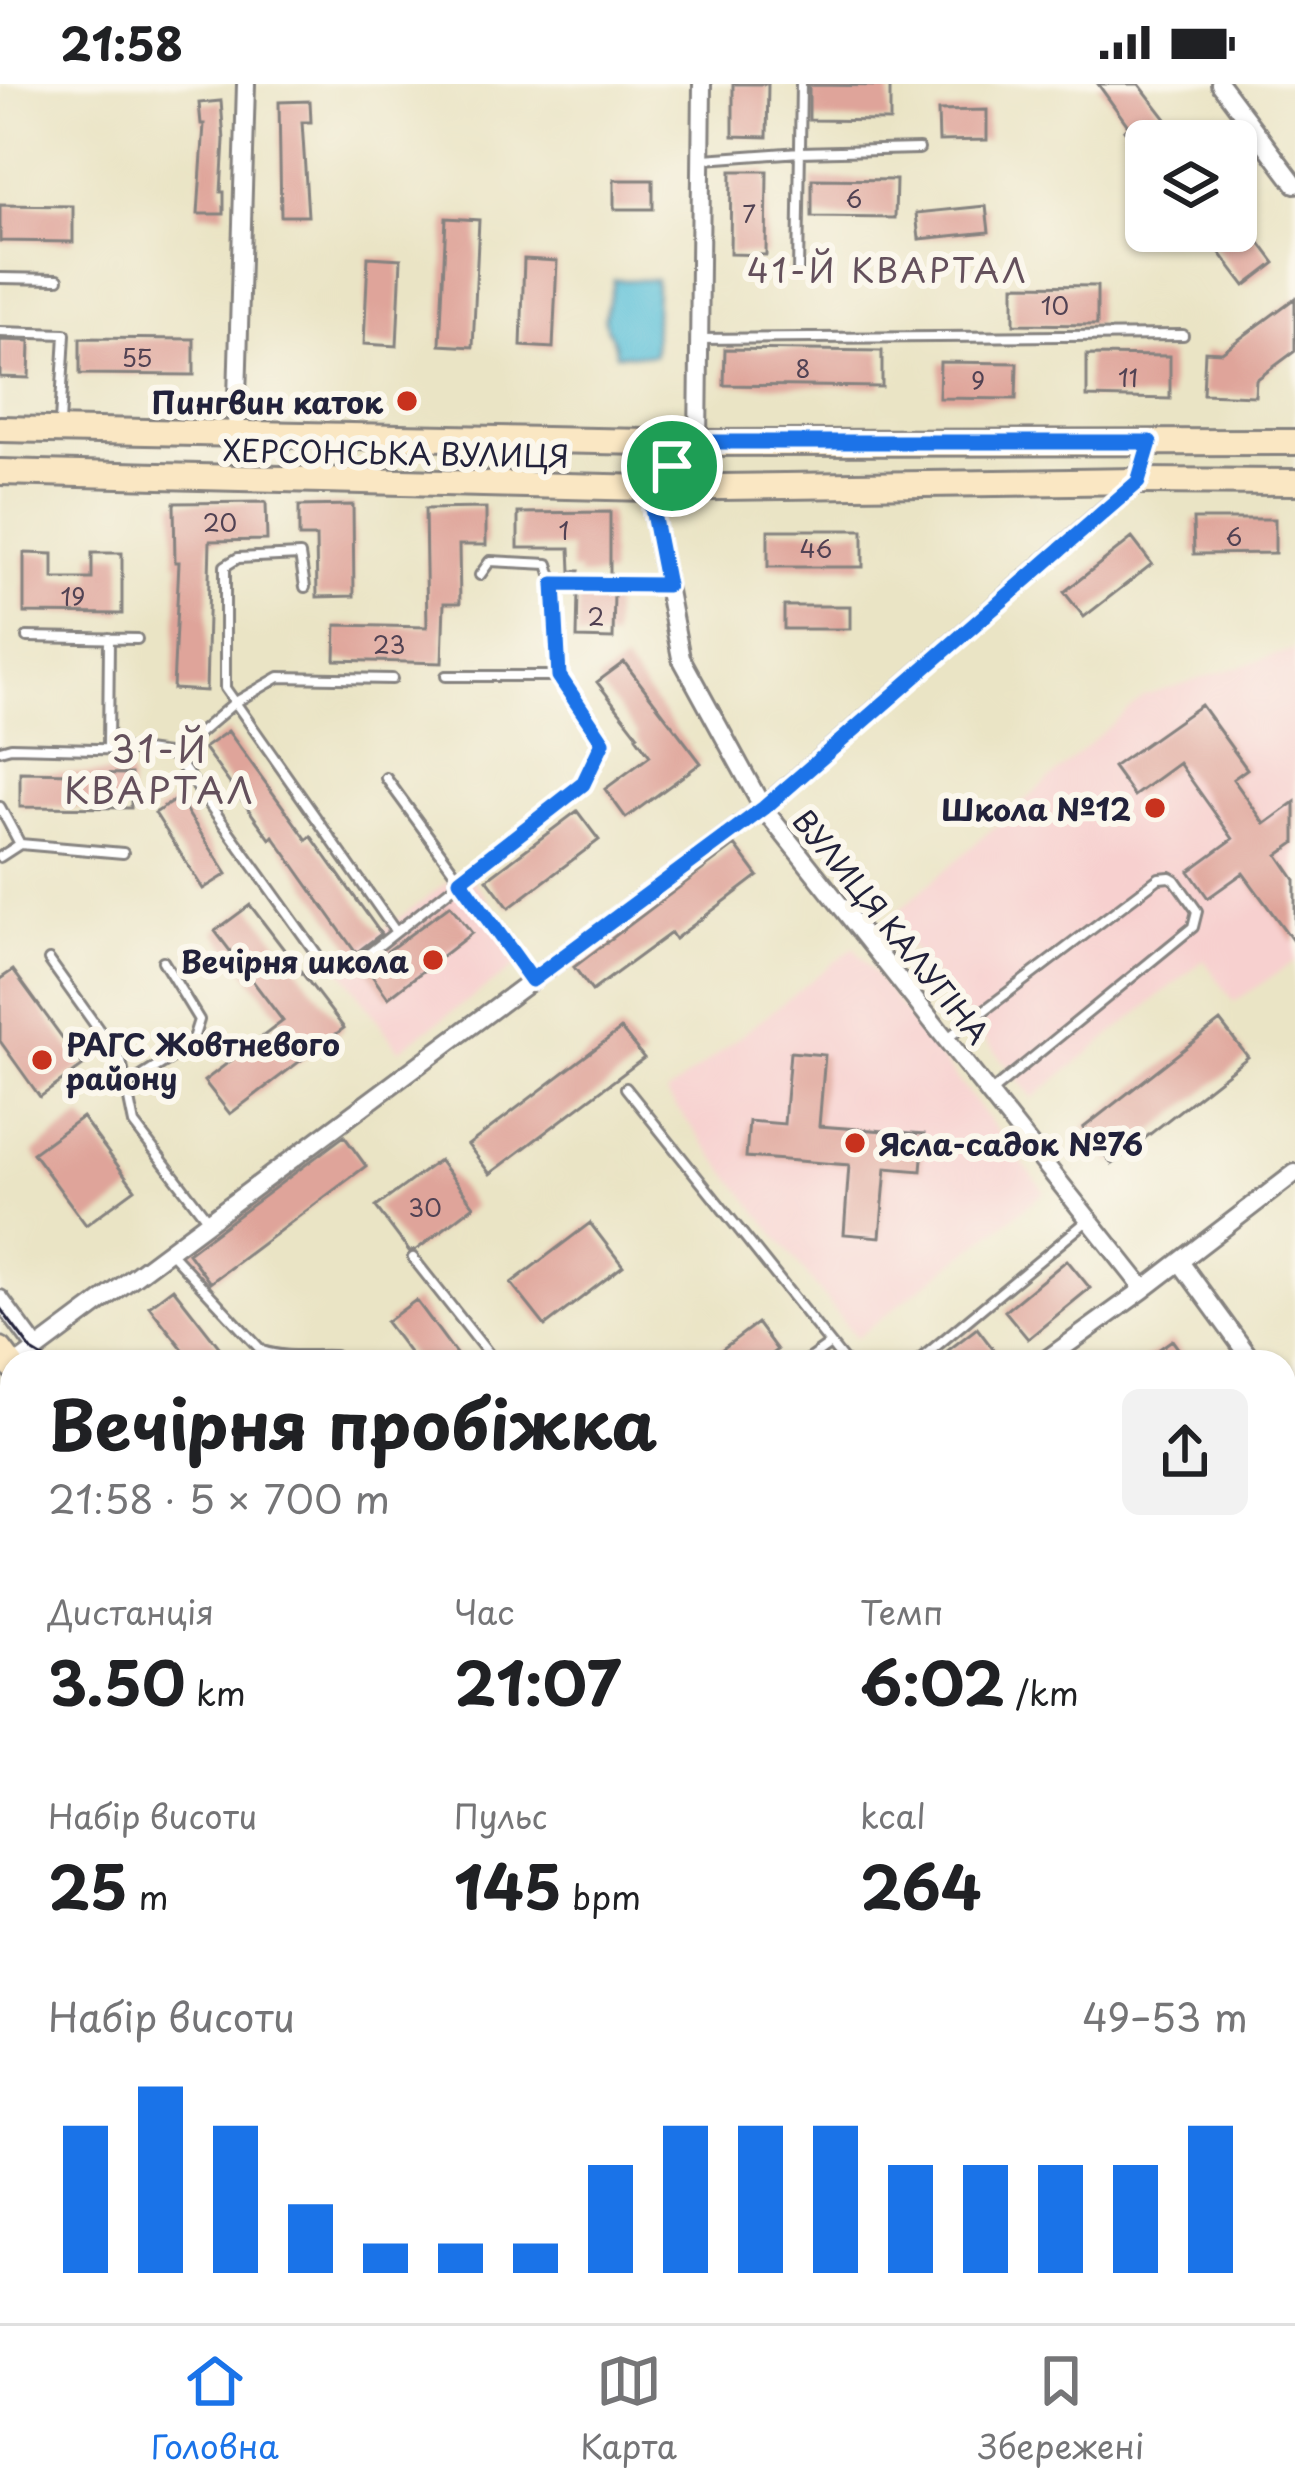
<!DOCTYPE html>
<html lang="uk">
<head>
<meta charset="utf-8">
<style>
  body { margin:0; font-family:"Playpen Sans",sans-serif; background:#f2f2f2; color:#202124; height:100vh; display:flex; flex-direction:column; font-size:45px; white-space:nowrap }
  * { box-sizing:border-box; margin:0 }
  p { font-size:39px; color:#757577 }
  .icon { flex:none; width:66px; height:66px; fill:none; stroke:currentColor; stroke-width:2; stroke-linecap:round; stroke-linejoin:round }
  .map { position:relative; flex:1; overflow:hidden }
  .sheet { position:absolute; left:0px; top:1266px; width:1296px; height:975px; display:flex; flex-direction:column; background:#fff; border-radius:36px 36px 0 0; box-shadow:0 3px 9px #0004 }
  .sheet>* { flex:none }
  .fabs { position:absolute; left:1125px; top:36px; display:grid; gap:24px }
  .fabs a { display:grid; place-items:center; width:132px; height:132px; border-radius:18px; background:#fff; box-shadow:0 3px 9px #0004; font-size:60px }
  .pin { position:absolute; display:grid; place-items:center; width:102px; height:102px; color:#fff; margin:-51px; border:6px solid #fff; border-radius:50%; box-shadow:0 3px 12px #0007 }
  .round { display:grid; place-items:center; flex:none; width:126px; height:126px; border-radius:18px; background:#f2f2f2 }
  .head { display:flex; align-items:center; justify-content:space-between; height:204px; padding:0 48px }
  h1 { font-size:66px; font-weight:700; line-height:90px }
  .figures { display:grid; grid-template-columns:repeat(3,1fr); gap:18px; height:204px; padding:12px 48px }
  .figures div { display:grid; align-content:center }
  .figures b { font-size:60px; font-weight:700 }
  .figures small { font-size:33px; font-weight:400 }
  .figures p { font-size:33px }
  .chart { height:336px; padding:24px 48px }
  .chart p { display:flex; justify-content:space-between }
  .chart svg { width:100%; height:216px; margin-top:12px; stroke:#1a73e8; stroke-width:6 }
  .status { display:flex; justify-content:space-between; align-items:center; height:84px; padding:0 60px; background:#fff; direction:ltr }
  .status svg { height:33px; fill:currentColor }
  .dock { display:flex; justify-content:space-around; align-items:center; height:168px; border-top:3px solid #e0e0e0; background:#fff; font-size:33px; color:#757577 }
  .dock a { display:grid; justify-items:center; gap:6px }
  .dock .selected { color:#1a73e8 }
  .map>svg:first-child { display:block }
</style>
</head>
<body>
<div class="status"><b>21:58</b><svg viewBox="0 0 49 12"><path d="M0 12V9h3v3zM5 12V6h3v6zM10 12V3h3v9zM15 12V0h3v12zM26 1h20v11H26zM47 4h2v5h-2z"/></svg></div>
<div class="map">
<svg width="1295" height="2239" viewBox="0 0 1295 2239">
  <rect width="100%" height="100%" fill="#fbf7ec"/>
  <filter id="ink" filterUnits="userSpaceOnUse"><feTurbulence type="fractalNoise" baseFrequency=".00833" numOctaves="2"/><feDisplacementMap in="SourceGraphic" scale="24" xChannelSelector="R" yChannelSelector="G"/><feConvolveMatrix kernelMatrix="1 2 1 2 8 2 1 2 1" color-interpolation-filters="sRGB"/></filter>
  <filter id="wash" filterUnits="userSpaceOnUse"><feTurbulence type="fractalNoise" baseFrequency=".004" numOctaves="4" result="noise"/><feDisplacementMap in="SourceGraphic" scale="48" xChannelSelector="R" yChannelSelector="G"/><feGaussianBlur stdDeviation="2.7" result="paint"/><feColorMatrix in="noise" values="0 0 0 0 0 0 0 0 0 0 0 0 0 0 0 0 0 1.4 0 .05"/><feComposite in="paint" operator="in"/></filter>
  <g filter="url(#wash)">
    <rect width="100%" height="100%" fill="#eae4c5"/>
    <path fill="#f7d0cf" d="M1295 565V877L1234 918 1204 876 1033 1014 888 836 1144 612Z
      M465 785 530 872 399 966 337 880Z
      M854 863 1045 1108 856 1254 666 1010Z"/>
    <path fill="#b7d47b" stroke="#6c7b5b" stroke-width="3" d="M11 1348 12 1486 0 1495V1356Z"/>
    <path fill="#5ac0d8" stroke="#3e718a" stroke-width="3" d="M614 196H656L654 271 616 270C615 252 609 253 605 239 602 227 614 210 614 196Z"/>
    <g id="blocks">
      <path fill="#dfa49a" d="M733 0H768L767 53 733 52Z
        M1098 0H1139L1176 48 1165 57H1146V74L1124 46 1129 43Z
        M809 1 890 2V37L809 36Z
        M221 17 224 56 221 108H224V130H198L204 40H201L199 19Z
        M310 17 311 38H302L308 132H281L279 18Z
        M987 26V56L939 57 938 27Z
        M731 87H767L766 171 730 170Z
        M812 95 896 96 895 134 812 133Z
        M614 96H653V125H614Z
        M0 121 73 122V158L0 157Z
        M986 122 989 148 919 155 916 129Z
        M1236 127 1275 179 1245 202 1208 153 1216 147H1236Z
        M446 134 479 136 473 263 440 261Z
        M368 173 401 175 397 262 364 260Z
        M524 175 557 177 553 264 521 262Z
        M1014 201 1097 202V241L1014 240Z
        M1295 214V267L1256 296 1255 312 1203 310 1205 267 1222 268Z
        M80 254 194 255V291L80 290Z
        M0 256 30 257 29 294 0 293Z
        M725 265 882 267V303L724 301Z
        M1087 271 1170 272V315L1087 313Z
        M940 278 1017 279 1016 315 939 314Z
        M266 418 267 456 210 457 206 607 173 605 179 478H175L174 419Z
        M353 421 354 512 317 513 316 453H299V422Z
        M486 424V461H459L460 519H444L442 579 335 576 336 541 427 543 425 425Z
        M610 428V492H578L579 487H571L570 464H518V429Z
        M1193 435H1275V469L1194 470Z
        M768 446H863V483H768Z
        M1132 454 1152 480 1084 533 1064 508Z
        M24 469 53 470V495H92V469H122V530L24 529Z
        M578 508 614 509 613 555 577 554Z
        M784 522H850V545H784Z
        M624 578 701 679 626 734 605 705 650 672 636 653 638 651 597 598Z
        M1201 621 1247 685 1233 695 1265 740 1295 718V759L1278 771 1295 796V860L1243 789 1208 814 1189 787 1233 755 1179 679 1134 712 1113 683Z
        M228 647 307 756 311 752 381 850 356 869 273 752 270 755 204 664Z
        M20 688 131 690V724L20 723Z
        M178 714 227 790 203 805 155 729Z
        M577 727 599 756 509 824 487 795Z
        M735 761 758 792 675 855 671 849 592 907 574 883Z
        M250 821 344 944 230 1030 204 997 283 937 215 847Z
        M450 821 472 849 388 914 366 883Z
        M13 886 83 982 40 1013 0 957V895Z
        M1220 937 1248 973 1112 1080 1083 1044Z
        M621 945 644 974 490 1090 468 1061Z
        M790 968 825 971 819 1042 924 1050 921 1087 886 1084 880 1153 844 1150 849 1081 746 1073 749 1037 784 1040Z
        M82 1033 135 1105 86 1141 33 1069Z
        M344 1052 366 1082 210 1199 188 1169Z
        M439 1076 474 1122 416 1166 409 1167 376 1123Z
        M590 1139 623 1182 545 1242 511 1199Z
        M1067 1176 1090 1204 1028 1255 1005 1227Z
        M173 1204 231 1278H193L149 1222Z
        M416 1216 462 1278H416L386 1238Z
        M757 1239 777 1266 760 1278H705Z
        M977 1244 1003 1278H933Z
        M1172 1256 1188 1278H1141Z"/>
    </g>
  </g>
  <g filter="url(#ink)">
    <use href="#blocks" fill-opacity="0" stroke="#868380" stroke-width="3"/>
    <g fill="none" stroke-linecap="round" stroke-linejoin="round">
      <defs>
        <path id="lane" d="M704 75 800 68 919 65
          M798 188 801 0
          M0 194 58 195
          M0 248 65 250 60 339
          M699 255 1183 251
          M480 491 490 477 548 480 554 500 559 592
          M554 500 665 501
          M305 503 300 471 238 474 225 482V604L396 848
          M27 553 137 555
          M108 665 109 554
          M0 666 11 663 138 666 174 671 331 890
          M174 671 234 619 279 593 392 595
          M386 694 532 894
          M0 723 20 760
          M0 773 20 760 123 769
          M49 876 121 977 134 1040 207 1135
          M357 879 583 700 603 658 559 592H446
          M949 953 1159 794 1170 793 1175 796 1197 827 1193 843 991 1008
          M127 1002 191 961 199 936 163 877
          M626 1004 845 1278
          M169 1167 262 1267C287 1275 310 1271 335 1272L342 1278
          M413 1174 495 1278
          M805 1278 830 1260
          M917 1278 1088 1136
          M0 2143 12 2159
          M170 2229 179 2239
          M358 2229 365 2239
          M11 2239 12 2229
          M196 2239 207 2229
          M445 2239 459 2229
          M489 2239 490 2229"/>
        <path id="street" d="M702 0 698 359 648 404 681 574 763 724 1144 1205
          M1220 0 1295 100
          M236 349 246 0
          M1180 1178 1253 1278
          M0 1215 36 1264
          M20 1278 763 724 1138 397 1150 357
          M1043 1278 1144 1205 1295 1089
          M1284 1320 1295 1335
          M1284 2028 1295 2045
          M0 2083 12 2074"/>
        <path id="secondary" d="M0 345 698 359 1295 358
          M0 388 648 404 1138 397 1295 398
          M0 1266 12 1282
          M752 2229 759 2239"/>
        <path id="primary" d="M1284 2218H1295
          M904 2239 922 2229"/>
      </defs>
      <use href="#lane" stroke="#868380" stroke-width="14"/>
      <use href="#street" stroke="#868380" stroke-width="22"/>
      <use href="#secondary" stroke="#868380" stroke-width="30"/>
      <use href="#primary" stroke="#868380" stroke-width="33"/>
      <use href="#lane" stroke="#fff" stroke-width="8"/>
      <use href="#street" stroke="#fff" stroke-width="16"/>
      <use href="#secondary" stroke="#fae7c3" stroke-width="24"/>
      <use href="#primary" stroke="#f3c26a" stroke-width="27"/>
      <path stroke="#22223b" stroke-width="3" d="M0 1224 32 1267 50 1278
        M792 2229 800 2239"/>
    </g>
  </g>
  <g fill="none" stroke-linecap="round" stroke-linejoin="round" filter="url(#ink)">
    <defs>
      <path id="route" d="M698 358H1150L1138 398 764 724 532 896 460 796 583 700 603 658 559 592 554 500 667 501 648 404Z"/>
    </defs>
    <use href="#route" stroke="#fff" stroke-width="24"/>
    <use href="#route" stroke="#1a73e8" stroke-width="15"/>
  </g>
  <g fill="#c8321e" stroke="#fbf7ec" stroke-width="4.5">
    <circle cx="407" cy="317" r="12"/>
    <circle cx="1155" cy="724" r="12"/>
    <circle cx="433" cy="876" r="12"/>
    <circle cx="42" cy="976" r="12"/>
    <circle cx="855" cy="1059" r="12"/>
  </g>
  <g text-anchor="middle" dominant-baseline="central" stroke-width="12" stroke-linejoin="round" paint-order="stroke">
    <g font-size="24" fill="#514253">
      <text x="854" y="114">6</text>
      <text x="749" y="129">7</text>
      <text x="1055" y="221">10</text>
      <text x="137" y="273">55</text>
      <text x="803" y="284">8</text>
      <text x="1128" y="293">11</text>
      <text x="978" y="296">9</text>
      <text x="220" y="438">20</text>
      <text x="564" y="446">1</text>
      <text x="1234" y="452">6</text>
      <text x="816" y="464">46</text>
      <text x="73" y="512">19</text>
      <text x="596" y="532">2</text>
      <text x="389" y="560">23</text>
      <text x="425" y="1123">30</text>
    </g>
    <g font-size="30" font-weight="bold" fill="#22223b" stroke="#fbf7ec" text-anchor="end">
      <text x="383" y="317">Пингвин каток</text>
      <text x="1131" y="724">Школа №12</text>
      <text x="409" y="876">Вечірня школа</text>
      <text x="66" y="959" text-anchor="start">РАГС Жовтневого<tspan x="66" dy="34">району</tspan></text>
      <text x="879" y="1059" text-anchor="start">Ясла-садок №76</text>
    </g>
    <g font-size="30" fill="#22223b" stroke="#fbf7ec">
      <text transform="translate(396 368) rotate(1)">ХЕРСОНСЬКА ВУЛИЦЯ</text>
      <text transform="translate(892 842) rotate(51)">ВУЛИЦЯ КАЛУГІНА</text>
    </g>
    <g font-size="33" letter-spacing="3" fill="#64505c" stroke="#fbf7ec">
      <text x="888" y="185">41-Й КВАРТАЛ</text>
    </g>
    <g font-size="36" letter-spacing="3" fill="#64505c" stroke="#fbf7ec">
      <text x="160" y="664">31-Й<tspan x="160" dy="41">КВАРТАЛ</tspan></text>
    </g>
  </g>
</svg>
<div class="fabs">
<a><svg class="icon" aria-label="layers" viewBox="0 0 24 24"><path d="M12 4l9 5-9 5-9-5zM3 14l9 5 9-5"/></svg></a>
</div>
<div class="pin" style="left:672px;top:382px;background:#1e9e55"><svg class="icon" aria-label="arrive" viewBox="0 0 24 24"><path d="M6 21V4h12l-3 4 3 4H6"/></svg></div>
<section class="sheet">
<div class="head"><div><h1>Вечірня пробіжка</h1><p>21:58 · 5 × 700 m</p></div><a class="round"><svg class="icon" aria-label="share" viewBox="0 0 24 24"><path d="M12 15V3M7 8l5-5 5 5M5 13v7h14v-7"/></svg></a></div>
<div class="figures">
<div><p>Дистанція</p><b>3.50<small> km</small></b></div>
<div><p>Час</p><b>21:07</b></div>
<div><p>Темп</p><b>6:02<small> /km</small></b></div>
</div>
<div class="figures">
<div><p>Набір висоти</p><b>25<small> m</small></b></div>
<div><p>Пульс</p><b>145<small> bpm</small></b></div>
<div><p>kcal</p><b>264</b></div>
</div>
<div class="chart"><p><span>Набір висоти</span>49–53 m</p>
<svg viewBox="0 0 160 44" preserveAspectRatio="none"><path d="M5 44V14M15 44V6M25 44V14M35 44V30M45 44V38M55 44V38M65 44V38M75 44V22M85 44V14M95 44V14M105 44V14M115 44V22M125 44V22M135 44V22M145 44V22M155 44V14"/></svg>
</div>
</section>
</div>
<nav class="dock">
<a class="selected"><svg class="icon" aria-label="home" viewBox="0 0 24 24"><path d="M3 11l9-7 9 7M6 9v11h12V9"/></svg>Головна</a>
<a><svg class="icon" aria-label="map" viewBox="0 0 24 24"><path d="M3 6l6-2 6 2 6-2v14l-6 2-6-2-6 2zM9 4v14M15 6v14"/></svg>Карта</a>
<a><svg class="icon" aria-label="saved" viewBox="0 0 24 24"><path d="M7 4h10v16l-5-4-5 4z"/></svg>Збережені</a>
</nav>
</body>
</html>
